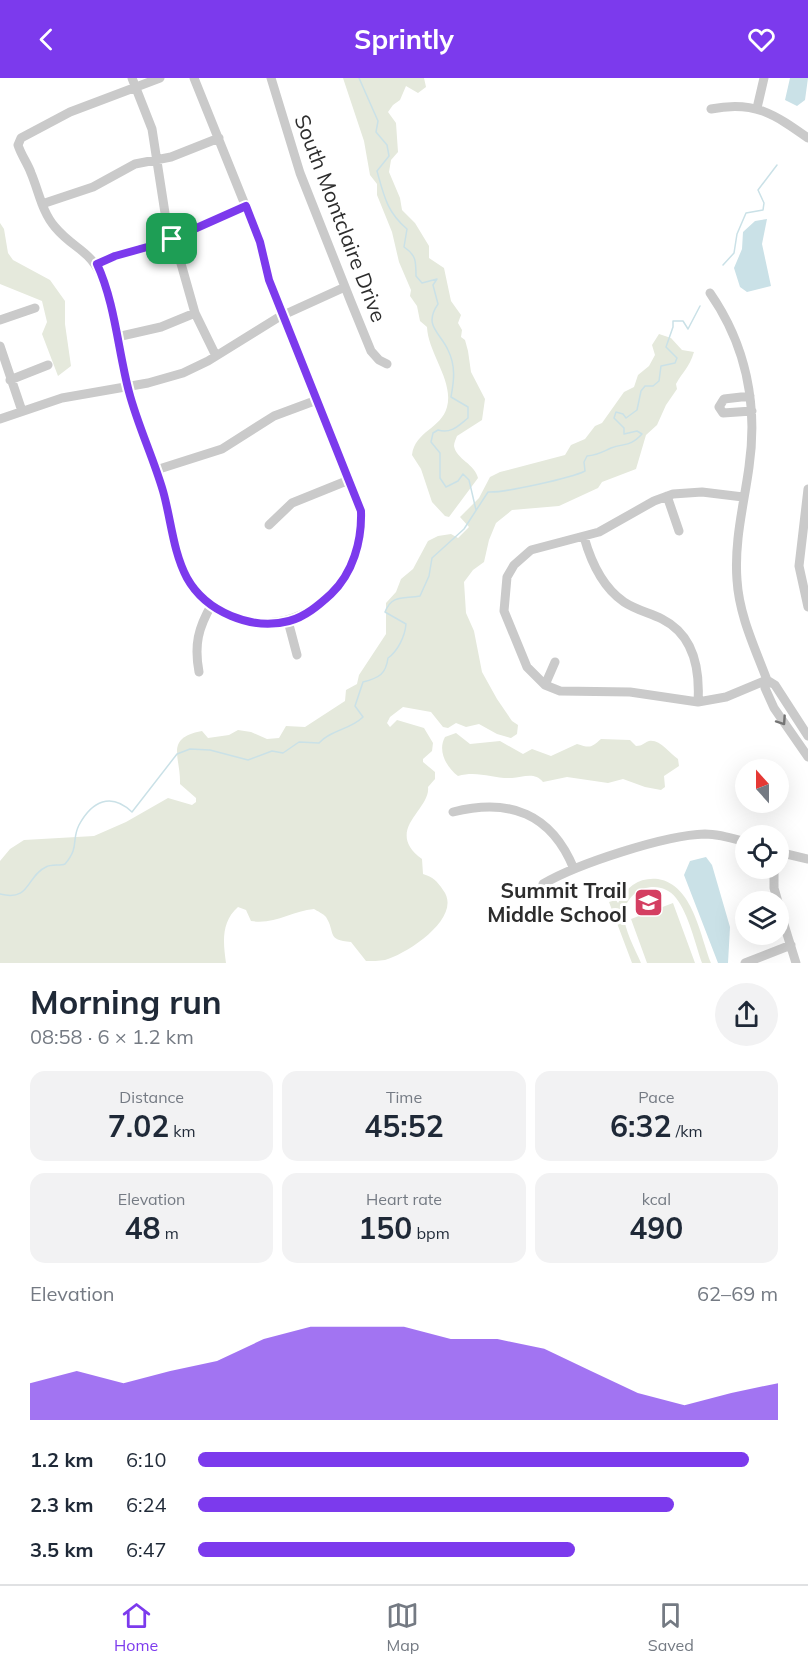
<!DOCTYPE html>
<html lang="en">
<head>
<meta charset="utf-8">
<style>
  body { margin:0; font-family:Mulish,sans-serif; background:#f2f2f3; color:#1f2937; height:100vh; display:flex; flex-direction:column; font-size:22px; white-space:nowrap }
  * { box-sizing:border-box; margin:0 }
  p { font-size:20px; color:#747a83 }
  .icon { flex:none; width:33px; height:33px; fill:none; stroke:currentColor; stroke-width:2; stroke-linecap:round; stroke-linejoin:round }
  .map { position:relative; height:885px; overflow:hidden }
  .panel { display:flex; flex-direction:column; background:#fff; flex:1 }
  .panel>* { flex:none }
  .needle { width:39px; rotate:339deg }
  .fabs { position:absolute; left:735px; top:681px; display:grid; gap:12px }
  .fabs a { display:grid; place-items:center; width:54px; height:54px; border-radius:50%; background:#fff; box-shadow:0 6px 24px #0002; font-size:30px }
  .pin { position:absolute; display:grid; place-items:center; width:51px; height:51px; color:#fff; margin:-26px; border-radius:12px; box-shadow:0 3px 9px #0006 }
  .round { display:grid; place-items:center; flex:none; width:63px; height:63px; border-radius:32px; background:#f2f2f3 }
  .overview { display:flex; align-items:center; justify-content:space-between; height:102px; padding:0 30px }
  h1 { font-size:33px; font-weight:700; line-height:45px }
  .metrics { display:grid; grid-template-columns:repeat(3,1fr); gap:9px; height:102px; padding:6px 30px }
  .metrics div { display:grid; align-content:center; border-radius:15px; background:#f2f2f3; text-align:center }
  .metrics b { font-size:30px; font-weight:700 }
  .metrics small { font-size:16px; font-weight:400 }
  .metrics p { font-size:16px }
  .chart { height:168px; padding:12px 30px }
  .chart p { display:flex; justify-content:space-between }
  .chart svg { width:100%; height:108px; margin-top:6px; fill:#7c3aed; opacity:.7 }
  ul { padding:0 30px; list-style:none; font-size:20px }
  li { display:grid; grid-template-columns:96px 72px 1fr; align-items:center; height:45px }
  li i { height:15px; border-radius:8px; background:#7c3aed }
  header { display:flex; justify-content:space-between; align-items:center; height:78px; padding:0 30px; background:#7c3aed; color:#fff; font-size:27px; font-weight:700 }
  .tabs { display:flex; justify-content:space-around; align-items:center; height:84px; border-top:2px solid #e0e1e3; background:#fff; font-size:16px; color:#747a83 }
  .tabs a { display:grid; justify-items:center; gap:3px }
  .tabs .current { color:#7c3aed }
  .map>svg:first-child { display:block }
</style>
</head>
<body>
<header><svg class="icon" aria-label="back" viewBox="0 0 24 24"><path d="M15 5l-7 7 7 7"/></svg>Sprintly<svg class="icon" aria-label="heart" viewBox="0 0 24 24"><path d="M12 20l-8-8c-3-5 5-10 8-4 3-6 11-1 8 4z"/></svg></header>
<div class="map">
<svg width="808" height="885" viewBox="0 0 808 885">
  <rect width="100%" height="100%" fill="#fff"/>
  <path fill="#e5e9dc" d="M343 0H424L426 9 418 15 406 8 400 22 393 27 388 34 396 45 398 74 391 82 389 94 400 120 402 132 415 145 429 168V180L444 190 451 223 461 237 458 245 462 252 461 259 465 262 468 273 471 294 485 321 482 342 457 358C456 361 454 364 454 368 456 381 475 386 478 400L449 439 445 438 432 424 421 391 412 377C415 353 441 351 447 329 454 303 428 275 427 249L420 243 417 228 410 218 411 212 399 184 392 154 377 117V106L370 97 364 63Z
    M0 145 4 151 8 175 13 182 50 202 65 223V246L71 288 58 298 42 256 47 244 42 223 0 206Z
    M659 256 671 260 682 272 694 274C689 290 683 293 676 306L677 311 666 327 657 347 646 357 636 391 602 404 598 410 559 428 512 432 496 445 489 462 484 484 473 492 464 504 466 535 474 553 482 594 497 621 512 643 518 647 517 656 511 660 497 656 479 646 466 649 456 645 448 650 443 649 431 634 403 629 390 639 387 645 390 649 397 642 424 650 433 665 432 673 423 681V684L435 694V701L428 709C431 732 383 752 422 781L423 796C433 799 437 803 443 812 464 839 407 876 385 882 379 883 372 883 366 883L351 864C326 862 336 855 326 839 324 836 317 833 314 831 292 833 274 847 251 843L246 832 238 829C221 844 223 864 226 885H0V783L10 771 24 762 94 758 126 744 168 720 192 727 196 724V720L180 706C181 679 164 660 202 653L208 660 229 657 238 652 251 654 267 661 279 660 286 648 305 649 345 623 346 612 357 606 359 597 386 556V525L396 514 401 501 413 491 428 463 438 458 451 456 458 460 469 449 460 439 479 420 490 399 500 394 565 377 571 367 585 361 595 348 602 345 624 314 634 309 638 297 649 288 655 277 652 267Z
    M456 655 470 666 500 663 523 676 532 671 551 678 577 666C590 670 591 670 601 661L630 662 636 668C643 668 643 665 649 663 660 661 669 675 678 681L679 688 664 698 665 709 661 712 645 709 623 701 608 705 567 699 543 704C534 693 522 700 512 700 493 701 478 692 458 698 447 690 437 673 445 659Z
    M658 801C693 807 700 857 711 885H702C695 865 689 837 676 820 660 799 626 810 624 836 624 852 635 871 641 885H632L609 824 616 822 618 825C627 808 640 799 658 801Z
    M673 825 695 885H647L631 841Z"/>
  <path fill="#cae1e7" d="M790 0H808L805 22 797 28 785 22Z
    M767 141 762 166 771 208 747 214 740 209 734 190 742 171 743 154 755 143Z
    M706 779 712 787 730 849 728 885H718L684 797 690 783Z"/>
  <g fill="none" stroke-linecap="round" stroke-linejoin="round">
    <path stroke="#cae1e7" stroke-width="1.5" d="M359 0 378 43 376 54 387 67 389 78 377 93C384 118 387 134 407 151L404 169C416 177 416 183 416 198L422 205 437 201 433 207 438 226C423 248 440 254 448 272 456 288 454 303 451 319L468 329V340C458 348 451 356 438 352L433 355 431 364 440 375V400L446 409 458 403 463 396 469 402 476 432
      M723 187 734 175 737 156 746 135 763 132 764 125 758 112 777 87
      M0 816C31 824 26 798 46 789 51 786 60 788 65 786 80 768 71 763 79 747 92 723 111 714 132 734L177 676 190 671 210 672 248 682 272 673 283 675 299 664 319 665C332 651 350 652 363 639L355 628 363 604C379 600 386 596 388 580 398 573 405 558 406 546L385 534C392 516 404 521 420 518L429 498 432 480 464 451 488 414C504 415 571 400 585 393L584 384 587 378C598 377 602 374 611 370 625 365 630 369 642 356L637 353 624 356V350L614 340 616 334 623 336 626 340 637 332 641 313 645 308H653L659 303 661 288 675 285 677 280 666 269 673 249V243H683L688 251 700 228"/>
    <path stroke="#cacaca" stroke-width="9" d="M132 0 152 51 167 148 180 182 195 235 216 278
      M160 0 70 34 21 60 18 67C21 77 28 86 31 95 39 114 42 134 55 149 75 173 92 171 104 205 117 241 120 280 129 316 138 349 154 381 163 414 171 442 173 476 188 501 219 552 285 559 328 519 351 496 362 466 361 433L269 202 260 164 194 0
      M271 0 300 95 351 224 371 273 379 282 387 286
      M757 30 764 0
      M711 31C754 22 774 36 808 60
      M42 126 93 109 135 86 171 79 219 60
      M97 186 115 178 166 164 246 128
      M710 215C746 267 758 327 749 389 744 426 734 463 737 502 739 537 755 570 767 602L765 610 774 630 808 679
      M0 242 35 230
      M117 259 161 249 195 235
      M0 268 22 333
      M10 302 48 287
      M750 318 724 321 719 329 723 335 752 333
      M0 341 62 320 148 305 183 295 208 283 279 239 345 209
      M156 392 222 371 274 338 317 322
      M808 411 799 488 808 529
      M667 418 679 453
      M743 419 702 414 673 416 654 423 599 454 531 472 514 487 507 499 504 533 527 589 545 607 560 613 630 614 698 624 726 619 767 602
      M269 447 292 425 349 402
      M584 459C591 484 602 509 624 524 636 532 650 535 662 541 694 557 700 592 698 624
      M288 543 297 577
      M199 594C194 567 198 550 212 526
      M767 602 775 607 808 658
      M545 607 555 584
      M453 734C510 720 551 735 574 791
      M778 774 808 781
      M774 790V810L778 824
      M543 806C577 786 665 757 705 756 719 756 732 760 746 764
      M778 827 796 885
      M745 885 791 867"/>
  </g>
  <defs><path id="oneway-chevron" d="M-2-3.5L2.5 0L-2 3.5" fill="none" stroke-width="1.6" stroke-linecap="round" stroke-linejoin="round" transform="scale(1.5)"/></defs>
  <use stroke="#747474" href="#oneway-chevron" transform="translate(782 643) rotate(56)"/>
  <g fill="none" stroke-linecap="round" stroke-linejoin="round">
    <defs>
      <path id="route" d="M246 128 260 164 269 202 361 433C362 463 353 495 331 516 319 527 305 539 289 543 252 553 206 534 187 500 173 474 171 441 163 413 153 379 138 348 129 314 118 272 115 225 97 186L115 178 165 164Z"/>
    </defs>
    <use href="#route" stroke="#fff" stroke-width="12"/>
    <use href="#route" stroke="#7c3aed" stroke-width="8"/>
  </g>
  <defs>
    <symbol id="school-square" viewBox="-11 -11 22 22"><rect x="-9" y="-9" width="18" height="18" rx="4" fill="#d43f62" stroke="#fff"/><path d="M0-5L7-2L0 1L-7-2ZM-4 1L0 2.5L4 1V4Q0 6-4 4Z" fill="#fff"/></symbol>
  </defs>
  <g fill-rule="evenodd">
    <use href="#school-square" x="632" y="808" width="33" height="33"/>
  </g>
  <g text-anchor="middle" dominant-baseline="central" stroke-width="6" stroke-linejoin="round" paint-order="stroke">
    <g font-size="21" fill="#2d2d2d" stroke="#fff">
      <text transform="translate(341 140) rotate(69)">South Montclaire Drive</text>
    </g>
    <g font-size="21" font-weight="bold" fill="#2d2d2d" stroke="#fff" text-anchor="end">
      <text x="627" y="812">Summit Trail<tspan x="627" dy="24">Middle School</tspan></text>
    </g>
  </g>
</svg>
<div class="fabs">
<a><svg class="needle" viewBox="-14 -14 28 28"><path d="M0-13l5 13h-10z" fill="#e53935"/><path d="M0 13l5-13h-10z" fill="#747a83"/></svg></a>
<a><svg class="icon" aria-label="locate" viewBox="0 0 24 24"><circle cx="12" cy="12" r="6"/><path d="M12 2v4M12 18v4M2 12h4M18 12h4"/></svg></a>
<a><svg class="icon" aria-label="layers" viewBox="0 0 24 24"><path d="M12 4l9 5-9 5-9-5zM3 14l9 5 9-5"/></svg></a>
</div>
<div class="pin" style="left:172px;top:161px;background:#1e9e55"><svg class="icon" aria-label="arrive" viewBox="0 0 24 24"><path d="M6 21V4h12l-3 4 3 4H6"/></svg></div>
</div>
<section class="panel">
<div class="overview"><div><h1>Morning run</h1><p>08:58 · 6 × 1.2 km</p></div><a class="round"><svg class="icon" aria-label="share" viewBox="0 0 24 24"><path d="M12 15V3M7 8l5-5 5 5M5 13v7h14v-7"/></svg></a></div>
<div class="metrics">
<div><p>Distance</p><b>7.02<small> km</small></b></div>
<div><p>Time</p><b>45:52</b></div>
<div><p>Pace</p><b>6:32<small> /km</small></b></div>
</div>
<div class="metrics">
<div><p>Elevation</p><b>48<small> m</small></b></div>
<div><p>Heart rate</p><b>150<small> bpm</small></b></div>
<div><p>kcal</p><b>490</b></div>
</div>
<div class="chart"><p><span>Elevation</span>62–69 m</p>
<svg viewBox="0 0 160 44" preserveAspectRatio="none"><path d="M0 44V29L10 24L20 29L30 24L40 20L50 11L60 6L70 6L80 6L90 11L100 11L110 15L120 24L130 33L140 38L150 33L160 29V44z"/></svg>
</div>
<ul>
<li><b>1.2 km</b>6:10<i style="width:95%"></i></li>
<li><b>2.3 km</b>6:24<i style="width:82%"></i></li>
<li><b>3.5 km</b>6:47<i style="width:65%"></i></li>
</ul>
</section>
<nav class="tabs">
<a class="current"><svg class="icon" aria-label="home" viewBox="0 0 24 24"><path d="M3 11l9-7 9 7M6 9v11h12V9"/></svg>Home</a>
<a><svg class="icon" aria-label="map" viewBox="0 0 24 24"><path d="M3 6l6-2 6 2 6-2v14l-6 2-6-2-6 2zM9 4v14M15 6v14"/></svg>Map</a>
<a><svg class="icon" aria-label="saved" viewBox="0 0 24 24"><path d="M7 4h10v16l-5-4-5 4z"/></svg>Saved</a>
</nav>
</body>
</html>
